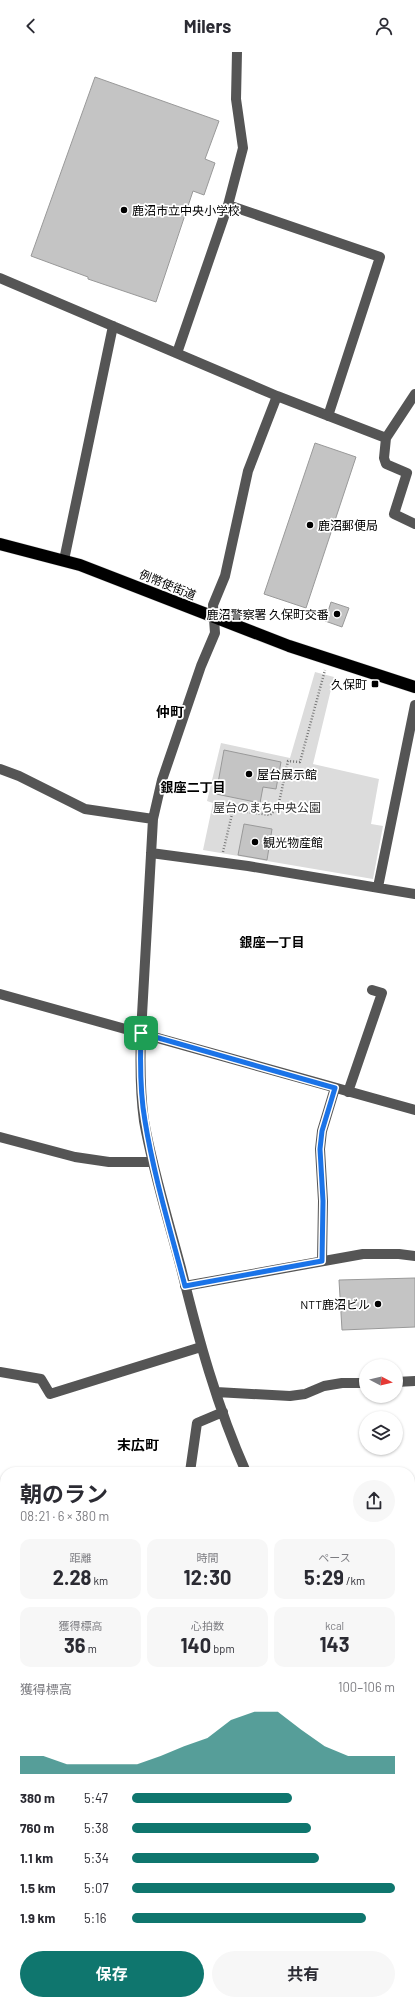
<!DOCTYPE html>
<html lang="ja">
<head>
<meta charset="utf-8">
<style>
  body { margin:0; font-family:Barlow,"Noto Sans JP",sans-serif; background:#f7f7f7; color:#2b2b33; height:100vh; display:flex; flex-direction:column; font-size:15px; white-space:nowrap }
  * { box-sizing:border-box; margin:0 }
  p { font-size:13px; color:#7c7c81 }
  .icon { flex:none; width:22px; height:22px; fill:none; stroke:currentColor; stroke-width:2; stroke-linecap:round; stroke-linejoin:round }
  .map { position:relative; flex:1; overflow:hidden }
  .drawer { position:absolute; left:0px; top:1415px; width:415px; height:538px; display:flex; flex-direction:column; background:#fff; border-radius:16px 16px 0 0; box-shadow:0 1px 3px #0004 }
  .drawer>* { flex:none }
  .needle { width:26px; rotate:97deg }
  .controls { position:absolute; left:359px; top:1307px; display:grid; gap:8px }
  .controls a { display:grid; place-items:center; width:44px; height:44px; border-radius:50%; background:#fff; box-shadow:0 1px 3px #0004; font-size:20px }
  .pin { position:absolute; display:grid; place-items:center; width:34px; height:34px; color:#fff; margin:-17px; border-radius:8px; box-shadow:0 2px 6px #0006 }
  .round { display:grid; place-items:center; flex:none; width:42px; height:42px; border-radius:21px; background:#f7f7f7 }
  .headline { display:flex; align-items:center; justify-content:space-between; height:68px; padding:0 20px }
  h1 { font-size:22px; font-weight:700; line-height:30px }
  .figures { display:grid; grid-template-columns:repeat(3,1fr); gap:6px; height:68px; padding:4px 20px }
  .figures div { display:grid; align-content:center; border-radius:10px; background:#f7f7f7; text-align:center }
  .figures b { font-size:20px; font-weight:700 }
  .figures small { font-size:11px; font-weight:400 }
  .figures p { font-size:11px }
  .chart { height:112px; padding:8px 20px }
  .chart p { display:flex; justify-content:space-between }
  .chart svg { width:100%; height:72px; margin-top:4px; fill:#0f766e; opacity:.7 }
  .button { display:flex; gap:8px; margin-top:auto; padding:8px 20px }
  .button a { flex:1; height:46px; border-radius:24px; background:#0f766e; color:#fff; font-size:16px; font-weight:700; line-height:46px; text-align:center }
  .button a+a { background:#f7f7f7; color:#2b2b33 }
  ul { padding:0 20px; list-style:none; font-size:13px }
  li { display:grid; grid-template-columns:64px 48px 1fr; align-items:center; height:30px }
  li i { height:10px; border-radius:5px; background:#0f766e }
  header { display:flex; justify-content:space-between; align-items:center; height:52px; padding:0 20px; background:#fff; font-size:18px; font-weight:700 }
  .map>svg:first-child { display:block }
</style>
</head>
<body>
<header><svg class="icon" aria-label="back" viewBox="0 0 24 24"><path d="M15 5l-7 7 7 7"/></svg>Milers<svg class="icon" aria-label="person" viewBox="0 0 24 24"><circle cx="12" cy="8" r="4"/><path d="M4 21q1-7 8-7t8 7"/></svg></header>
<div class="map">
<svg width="415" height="1953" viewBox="0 0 415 1953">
  <rect width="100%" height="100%" fill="#fff"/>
  <path fill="#dcdcdc" d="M315 620 334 625 313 712 379 727 371 772 383 774 373 827 203 798 213 751 207 749 221 691 290 706Z
    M5 1875V1930L0 1931V1876Z
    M410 1877H415V1953H380L333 1948H410Z"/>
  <path fill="#a3a3a3" d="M5 1930V1948H333L380 1953H0V1931Z"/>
  <path fill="#c4c4c4" stroke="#999" d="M95 25 219 69 205 107 215 111 204 143 193 139 156 250 88 227V225L31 204Z
    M315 391 356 405 306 556 264 542Z
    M331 550 349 556 342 575 325 569Z
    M224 698 281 710 276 737 263 735 260 751 216 742Z
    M244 772 272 777 267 808 238 803Z
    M415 1226V1275L342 1278 339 1228Z"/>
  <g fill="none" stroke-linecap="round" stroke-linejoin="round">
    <defs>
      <path id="highway" d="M0 492 80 513 289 594 415 635"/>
    </defs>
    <use href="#highway" stroke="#dbdbdb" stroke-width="13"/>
    <path stroke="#777" stroke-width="2.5" stroke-dasharray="1 2" stroke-linecap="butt" d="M223 800 233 758 270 763 278 755 288 709 300 710 325 618
      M0 1889 5 1887
      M411 1901 413 1883
      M0 1909H5
      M410 1918 415 1915
      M0 1925 5 1924
      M410 1929 415 1925
      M410 1940 415 1941
      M69 1948V1953"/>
    <path stroke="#555" stroke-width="10" d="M228 153 380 205 328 364
      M0 226 277 344 386 386 415 342
      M177 301 228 153 243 96 236 47 237 0
      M386 386 384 406 386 412 407 421 394 462 415 472
      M64 508 113 274
      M0 717 19 724 85 757 153 767
      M151 801 248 814 415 842
      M378 835 415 653
      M0 942 415 1058
      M348 1040 382 941 372 938
      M0 1085 75 1105 109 1110H153
      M322 1209 323 1149 320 1097 322 1079 335 1036
      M185 1234 363 1202H399L415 1204
      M0 1320 41 1327 50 1342 201 1295
      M396 1330 415 1329
      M216 1340 290 1344 305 1342 324 1334 342 1331H366
      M190 1420 197 1371 223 1360
      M246 1420C217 1355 198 1285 181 1216 168 1167 153 1119 144 1069 140 1040 140 1010 141 981L153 767 162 728 201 614 215 581 213 553 225 524 248 419 277 344
      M0 1526 5 1527
      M410 1553 415 1552
      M410 1662 415 1669
      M410 1741H415
      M0 1871 5 1870
      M410 1872H415"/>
    <use href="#highway" stroke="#000" stroke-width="12"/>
  </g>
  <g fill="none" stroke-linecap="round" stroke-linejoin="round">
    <defs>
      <path id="route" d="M141 981 335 1036 322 1079 320 1097 323 1149 322 1209 185 1234C171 1180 154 1125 145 1069 140 1041 140 1010 141 981Z"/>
    </defs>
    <use href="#route" stroke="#fff" stroke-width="8"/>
    <use href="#route" stroke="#1a73e8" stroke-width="5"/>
  </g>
  <g fill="#000" stroke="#fff" stroke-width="1.5">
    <circle cx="124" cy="158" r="4"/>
    <circle cx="310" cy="473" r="4"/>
    <circle cx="337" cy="562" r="4"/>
    <rect x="371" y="628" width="8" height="8" rx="2"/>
    <circle cx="249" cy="722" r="4"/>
    <circle cx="255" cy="790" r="4"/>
    <circle cx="378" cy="1252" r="4"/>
  </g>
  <g text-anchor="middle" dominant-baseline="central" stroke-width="3.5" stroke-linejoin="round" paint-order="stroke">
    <g font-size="12" fill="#000" stroke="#fff" text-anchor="start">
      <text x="132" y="158">鹿沼市立中央小学校</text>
      <text x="318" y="473">鹿沼郵便局</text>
      <text x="329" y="562" text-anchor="end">鹿沼警察署 久保町交番</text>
      <text x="367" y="632" text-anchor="end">久保町</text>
      <text x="257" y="722">屋台展示館</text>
      <text x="263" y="790">観光物産館</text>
      <text x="370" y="1252" text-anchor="end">NTT鹿沼ビル</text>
    </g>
    <g font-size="12" fill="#000" stroke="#fff">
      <text transform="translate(168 532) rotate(22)">例幣使街道</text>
    </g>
    <g font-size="12" fill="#333" stroke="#fff">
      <text x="267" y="755">屋台のまち中央公園</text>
    </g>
    <g font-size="13" font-weight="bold" fill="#000" stroke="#fff">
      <text x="193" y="735">銀座二丁目</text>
      <text x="272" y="890">銀座一丁目</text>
    </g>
    <g font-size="14" font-weight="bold" fill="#000" stroke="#fff">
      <text x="170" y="659">仲町</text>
      <text x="138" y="1392">末広町</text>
    </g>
  </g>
</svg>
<div class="controls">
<a><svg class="needle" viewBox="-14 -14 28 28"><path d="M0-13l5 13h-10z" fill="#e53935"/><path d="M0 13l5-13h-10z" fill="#7c7c81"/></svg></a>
<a><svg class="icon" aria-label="layers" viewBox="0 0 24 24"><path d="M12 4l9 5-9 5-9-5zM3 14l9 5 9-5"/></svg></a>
</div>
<div class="pin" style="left:141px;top:981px;background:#1e9e55"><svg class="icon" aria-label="arrive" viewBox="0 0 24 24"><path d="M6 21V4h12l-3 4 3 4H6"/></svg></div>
<section class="drawer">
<div class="headline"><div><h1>朝のラン</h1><p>08:21 · 6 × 380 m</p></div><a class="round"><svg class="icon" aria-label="share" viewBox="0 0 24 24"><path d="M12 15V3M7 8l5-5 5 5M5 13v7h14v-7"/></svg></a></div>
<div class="figures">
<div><p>距離</p><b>2.28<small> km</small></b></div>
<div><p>時間</p><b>12:30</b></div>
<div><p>ペース</p><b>5:29<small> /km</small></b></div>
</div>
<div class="figures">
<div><p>獲得標高</p><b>36<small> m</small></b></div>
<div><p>心拍数</p><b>140<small> bpm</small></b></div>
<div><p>kcal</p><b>143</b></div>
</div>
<div class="chart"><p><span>獲得標高</span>100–106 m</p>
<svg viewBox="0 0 160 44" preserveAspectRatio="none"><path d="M0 44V33L10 33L20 38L30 38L40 38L50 38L60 33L70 27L80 22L90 11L100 6L110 6L120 17L130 27L140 33L150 33L160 33V44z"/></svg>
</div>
<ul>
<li><b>380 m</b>5:47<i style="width:61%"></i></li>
<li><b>760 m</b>5:38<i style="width:68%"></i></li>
<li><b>1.1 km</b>5:34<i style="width:71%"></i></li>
<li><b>1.5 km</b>5:07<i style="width:100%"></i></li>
<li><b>1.9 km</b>5:16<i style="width:89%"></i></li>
</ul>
<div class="button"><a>保存</a><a>共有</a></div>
</section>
</div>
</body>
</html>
